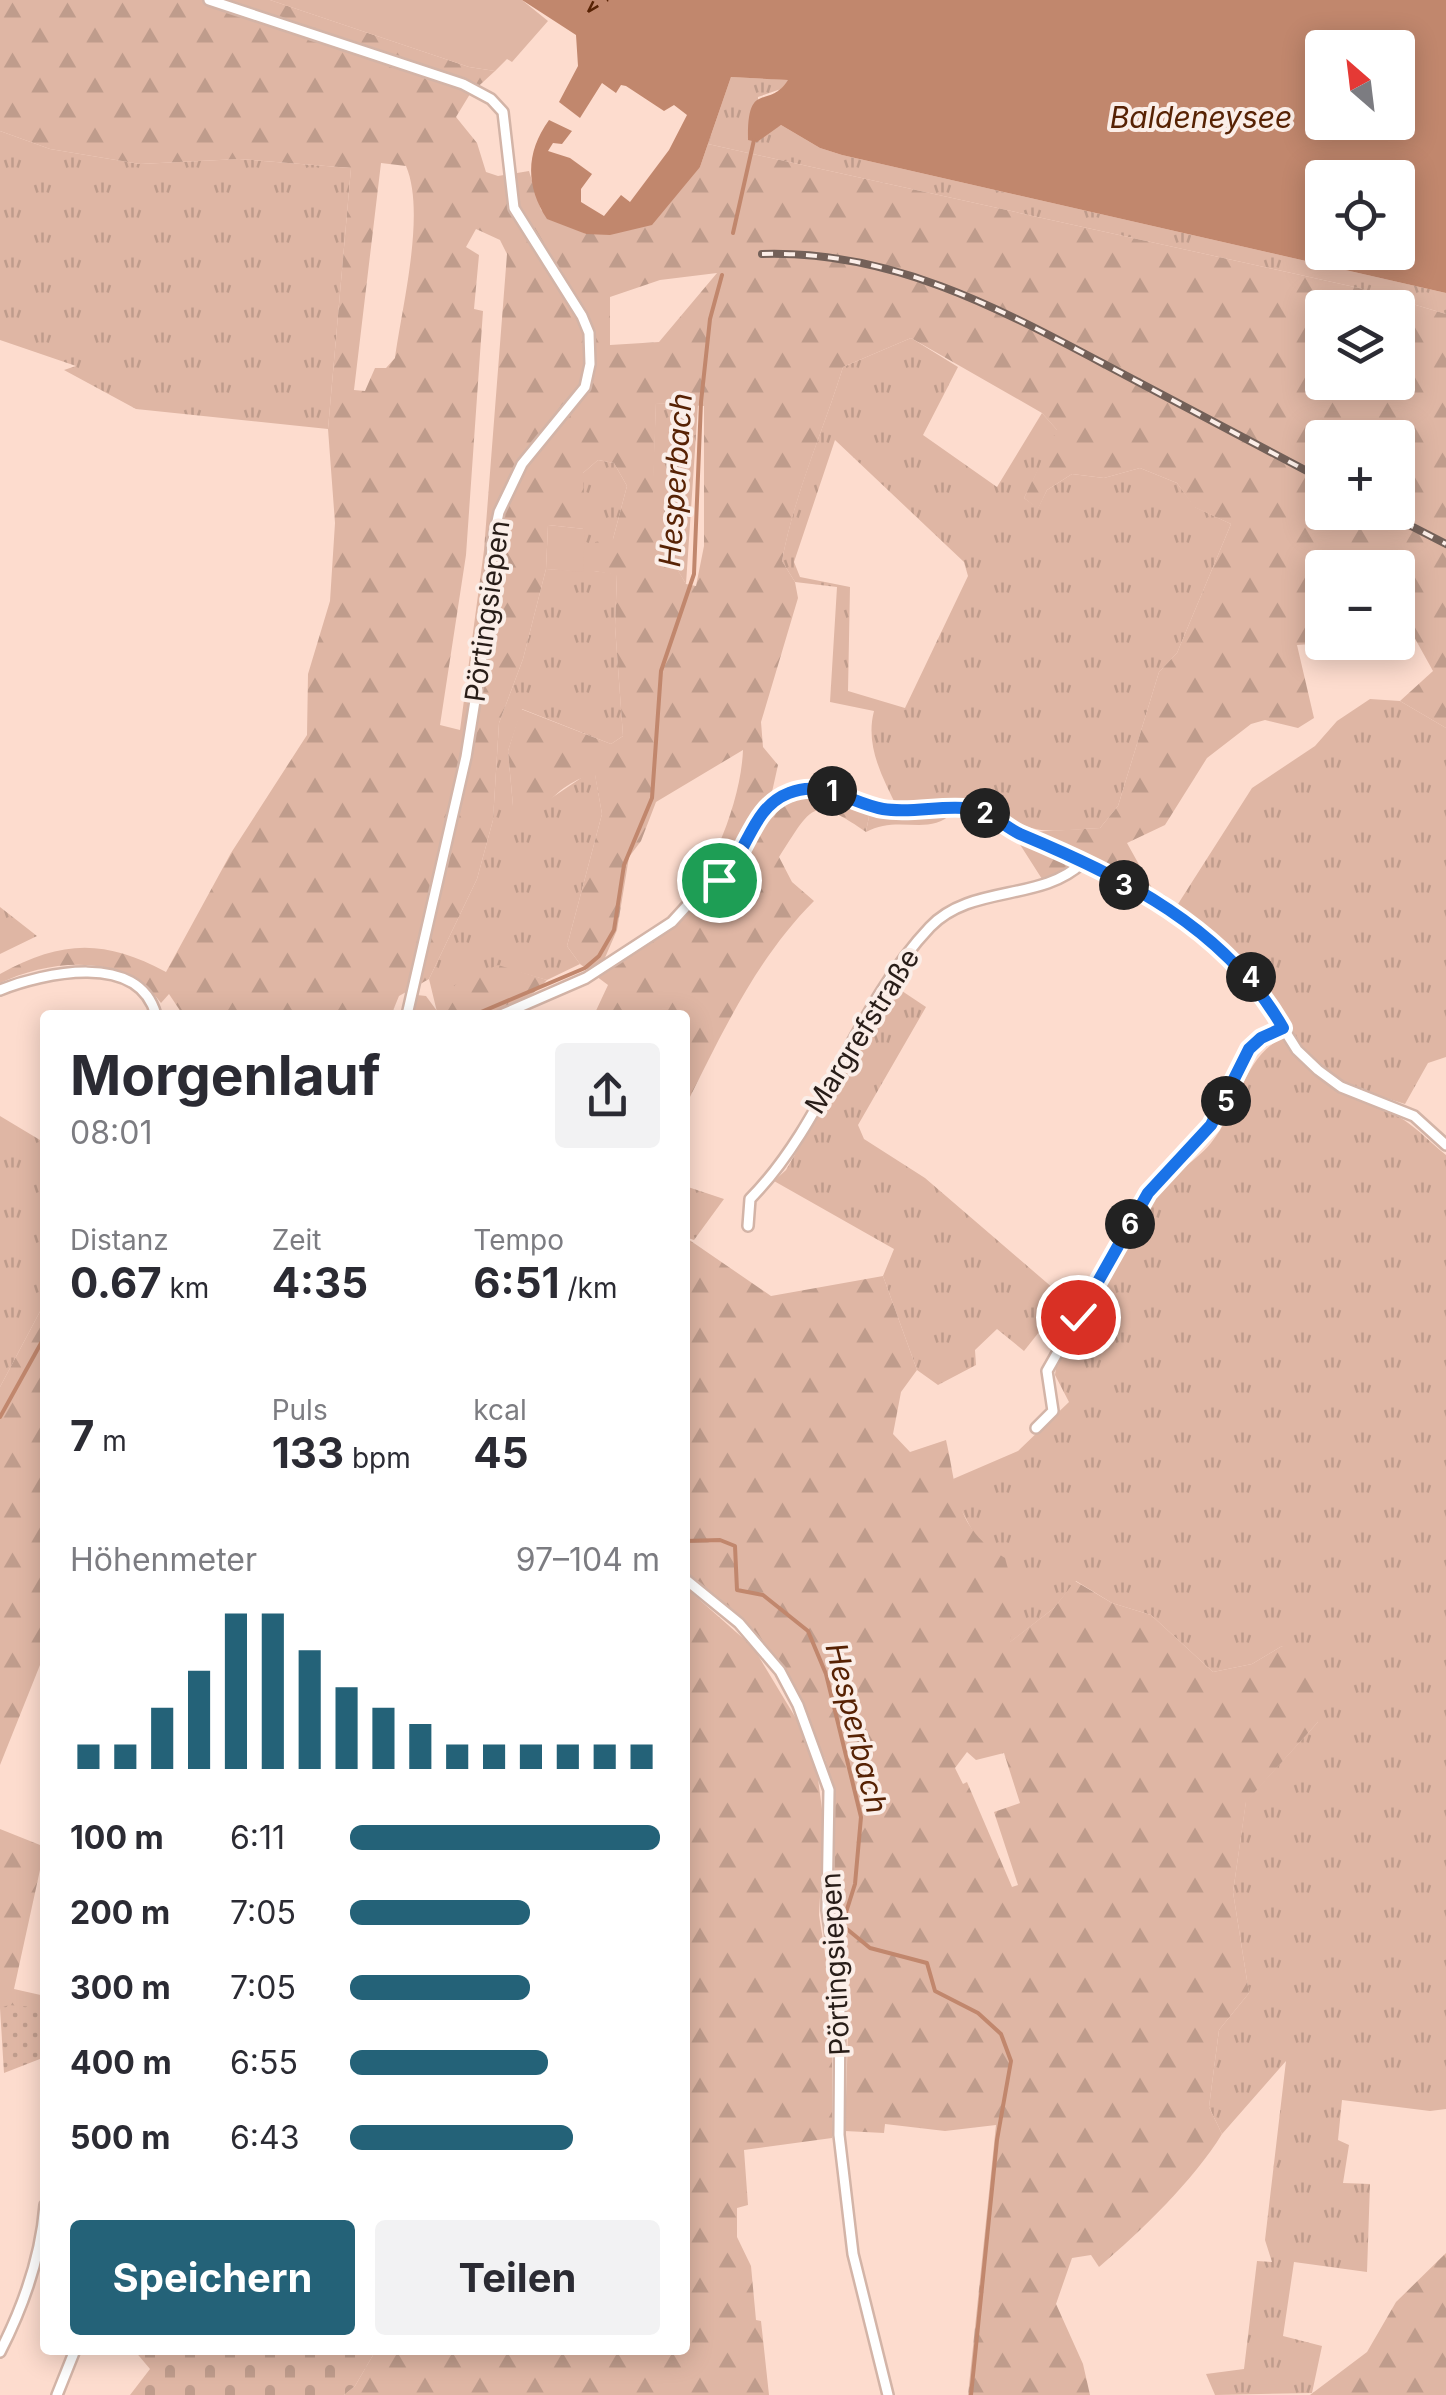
<!DOCTYPE html>
<html lang="de">
<head>
<meta charset="utf-8">
<style>
  body { margin:0; font-family:Inter,sans-serif; background:#f2f2f3; color:#2b2b33; height:100vh; display:flex; flex-direction:column; font-size:38px; white-space:nowrap }
  * { box-sizing:border-box; margin:0 }
  p { font-size:32px; color:#7c7c81 }
  .icon { flex:none; width:55px; height:55px; fill:none; stroke:currentColor; stroke-width:2; stroke-linecap:round; stroke-linejoin:round }
  .map { position:relative; flex:1; overflow:hidden }
  .sheet { position:absolute; left:40px; top:1010px; width:650px; height:1345px; display:flex; flex-direction:column; background:#fff; border-radius:10px; box-shadow:0 5px 25px #0003 }
  .sheet>* { flex:none }
  .needle { width:65px; rotate:332deg }
  .tools { position:absolute; left:1305px; top:30px; display:grid; gap:20px }
  .tools a { display:grid; place-items:center; width:110px; height:110px; border-radius:10px; background:#fff; box-shadow:0 5px 25px #0003; font-size:50px }
  .pin { position:absolute; display:grid; place-items:center; width:85px; height:85px; color:#fff; margin:-42px; border:5px solid #fff; border-radius:50%; box-shadow:0 2px 10px #0007 }
  .km { position:absolute; width:50px; height:50px; margin:-25px; border-radius:50%; background:#222; color:#fff; font-size:28px; line-height:50px; text-align:center }
  .round { display:grid; place-items:center; flex:none; width:105px; height:105px; border-radius:10px; background:#f2f2f3 }
  .overview { display:flex; align-items:center; justify-content:space-between; height:170px; padding:0 30px }
  h1 { font-size:55px; font-weight:700; line-height:75px }
  .stats { display:grid; grid-template-columns:repeat(3,1fr); gap:15px; height:170px; padding:10px 30px }
  .stats div { display:grid; align-content:center }
  .stats b { font-size:42px; font-weight:700 }
  .stats small { font-size:28px; font-weight:400 }
  .stats p { font-size:28px }
  .chart { height:280px; padding:20px 30px }
  .chart p { display:flex; justify-content:space-between }
  .chart svg { width:100%; height:180px; margin-top:10px; stroke:#246278; stroke-width:6 }
  .primary-button { display:flex; gap:20px; margin-top:auto; padding:20px 30px }
  .primary-button a { flex:1; height:115px; border-radius:10px; background:#246278; color:#fff; font-size:40px; font-weight:700; line-height:115px; text-align:center }
  .primary-button a+a { background:#f2f2f3; color:#2b2b33 }
  ul { padding:0 30px; list-style:none; font-size:32px }
  li { display:grid; grid-template-columns:160px 120px 1fr; align-items:center; height:75px }
  li i { height:25px; border-radius:12px; background:#246278 }
  .map>svg:first-child { display:block }
</style>
</head>
<body>
<div class="map">
<svg width="1446" height="2395" viewBox="0 0 1446 2395">
  <defs>
    <pattern id="grass-tufts" width="24" height="20" patternUnits="userSpaceOnUse" patternTransform="scale(2.5)"><rect width="24" height="20" fill="#dfb6a4"/><path d="M3 7l-1-3M5 7V3M7 7l1-3M15 17l-1-3M17 17v-4M19 17l1-3" fill="none" stroke="#bf9c8c"/></pattern>
    <pattern id="forest-firs" width="22" height="20" patternUnits="userSpaceOnUse" patternTransform="scale(2.5)"><rect width="22" height="20" fill="#dfb6a4"/><path d="M5 1l3.5 6h-7zM16 11l3.5 6h-7z" fill="#bf9c8c"/></pattern>
    <pattern id="cemetery-stones" width="16" height="16" patternUnits="userSpaceOnUse" patternTransform="scale(2.5)"><rect width="16" height="16" fill="#dfb6a4"/><path d="M2 7V4a2 2 0 0 1 4 0v3zM10 15v-3a2 2 0 0 1 4 0v3z" fill="#bf9c8c"/></pattern>
    <pattern id="garden-dots" width="8" height="8" patternUnits="userSpaceOnUse" patternTransform="scale(2.5)"><rect width="8" height="8" fill="#dfb6a4"/><path d="M2 2h.1M6 6h.1" fill="none" stroke="#bf9c8c" stroke-width="1.8" stroke-linecap="round"/></pattern>
  </defs>
  <rect width="100%" height="100%" fill="#fddcce"/>
  <path fill="url(#grass-tufts)" fill-rule="evenodd" d="M731 77 789 80 781 89 758 97V137L781 125 820 148 842 155 1446 293V314L1359 288 708 144Z
    M0 131 50 149 140 164 239 159 351 168 328 429 136 409 64 370 76 366 0 340Z
    M911 338 958 367 923 435 997 487 1042 413 1058 431 1024 498 1038 508 1047 490 1072 474 1104 478 1140 468 1177 483 1195 507 1231 524 1177 653 1159 672 1118 806 1100 828C1046 831 1026 839 986 797L897 807C882 777 865 745 874 711L830 702 837 587 795 582 782 561C794 494 823 432 843 367ZM835 440 964 562 968 576 905 708 848 691 850 587 800 577 794 562Z
    M656 403 698 405 686 584 651 526Z
    M598 460 614 463 627 486 613 539 594 571 617 574 615 626 623 736 611 744 522 709 508 751 513 806 550 799 584 776 595 774 602 814 567 946 580 964 547 980 497 966 437 1012 429 979 477 879 493 820 499 723 523 659 546 569 583 571V473Z
    M1370 699 1400 701 1446 728V1057L1428 1063 1405 1104 1354 1088 1313 1060 1292 1033 1264 982 1178 904 1252 788 1315 746 1337 721Z
    M870 811 952 813C929 837 898 814 866 832Z
    M0 907 37 936 0 954Z
    M893 985 926 1007 858 1125 864 1139 925 1178 1075 1307 1060 1342 1043 1327 1024 1351 997 1329 975 1350 976 1365 938 1385 917 1370 883 1276 894 1249 774 1181 786 1170Z
    M1282 1038C1327 1089 1351 1087 1404 1120 1419 1130 1432 1144 1446 1155V2109L1430 2111 1342 2100 1338 2140 1349 2145 1343 2183 1370 2184 1367 2272 1294 2262 1283 2336 1322 2346 1312 2393 1215 2395 1206 2374 1244 2369 1257 2261 1272 2262 1265 2240 1286 2061 1222 2134 1209 2107 1219 2030 1249 1993 1233 1892 1246 1801 1318 1722 1282 1646 1252 1664 1213 1672 1151 1615 1112 1603 1076 1581 1054 1608 1009 1643 979 1543 956 1500 953 1479 1018 1451 1069 1402 1055 1375 1057 1360C1087 1307 1114 1250 1149 1200 1166 1176 1193 1165 1211 1143 1241 1106 1242 1059 1282 1038Z
    M0 1116 45 1143V1302L0 1387Z
    M685 1186 724 1199 694 1240 685 1237Z"/>
  <path fill="url(#forest-firs)" fill-rule="evenodd" d="M0 0H270L469 67 495 71 470 94 456 117 477 143 486 172 498 176 529 171 541 210 586 234 700 167 708 144 1359 288 1446 314V728L1400 701 1433 671 1398 608V568H1322V642L1327 643 1297 645 1314 718 1298 728 1265 720 1251 724 1207 758 1165 825 1127 843 1157 897 1081 856 1066 871 1042 879 1019 843 1030 832 1100 828 1118 806 1159 672 1177 653 1231 524 1194 507 1177 483 1140 468 1104 478 1072 474 1047 490 1038 509 1024 498 1057 430 1042 413 911 338 843 367C823 432 794 495 782 561L795 582 798 598 761 722 763 747 778 765 770 801 774 805C809 786 835 795 870 811L866 832C812 795 813 805 779 857L792 882 814 901C756 959 721 1035 685 1107V1015H594L608 985 580 964 567 946 602 814 595 775C578 776 554 792 545 808L513 806 508 751 521 709 611 744 623 736 615 626 617 575 594 571 595 542 613 539 627 486 614 463 598 460 583 473 585 529 548 525 546 569 523 659 499 723 493 820 477 879 429 979 399 996 392 1013 183 1015 169 994 161 1003C125 952 51 959 0 983V974C62 940 104 939 166 972L231 853 307 735 308 674 330 601 335 523 328 429 351 168 239 159 140 164 50 149 0 131ZM381 163 406 166C426 213 402 306 395 358L386 368H375L365 391 354 390ZM476 229 500 240 507 254 484 550 460 730 440 725 466 555 483 311 474 309 479 255 466 247ZM717 273 659 342 610 345V297L660 280ZM1322 308H1398V382H1322ZM656 403 704 406V546L696 586 686 584 652 526ZM1322 438H1398V512H1322ZM743 750C741 802 710 882 670 918 653 934 624 947 604 960L617 930 629 857 641 841 656 802Z
    M498 965 547 980C511 1021 462 1015 412 1015L417 995 426 996 437 1011 455 985Z
    M685 1237 771 1296 883 1276 917 1370 901 1392 893 1434 910 1452 946 1440C958 1492 954 1528 1005 1558L1017 1601 1010 1642 1054 1608 1075 1581 1112 1603 1151 1615 1213 1672 1252 1664 1282 1646C1319 1673 1317 1679 1318 1722L1246 1802 1233 1892 1249 1993 1219 2030 1209 2107 1222 2134C1194 2180 1140 2232 1099 2267L1091 2255 1072 2258 1056 2304 1083 2364 1090 2395H968L996 2125 945 2131 885 2124 884 2133 845 2131 848 2032 834 1915 835 1793 825 1759 784 1669 742 1621 685 1573ZM967 1752 976 1760 1004 1753 1020 1803 994 1812 1018 1885 1012 1887 967 1782 963 1784 955 1768Z
    M45 1302V1632L40 1665 0 1765V1387Z
    M685 1587 753 1647 800 1725 818 1779 824 1824 819 1915 832 1997V2138L744 2150 748 2205 737 2208V2237L751 2266 756 2320 761 2321 769 2395H344L355 2386 376 2350H685Z
    M0 1829 45 1847 14 1989 45 1996V2008H0Z
    M1446 2253V2395H1310L1367 2352 1396 2302Z"/>
  <path fill="url(#cemetery-stones)" d="M134 2350H376L355 2386 344 2395H130L150 2369Z"/>
  <path fill="#dfb6a4" d="M270 0H522L548 21 512 62 507 59 495 71 469 67Z
    M548 525 585 529 583 572 546 569Z"/>
  <path fill="url(#garden-dots)" d="M9 2005 45 2008V2057L4 2073 0 2008Z"/>
  <path fill="#c1876d" fill-rule="evenodd" d="M522 0H1446V293L842 155 820 148 781 125 757 142 748 140C747 78 768 111 788 80L731 77 700 167 652 225 610 235 586 234 547 219C525 185 526 152 549 120L572 131 562 144 553 143 548 151 570 158 592 174 581 189V202L604 216 621 195 630 202 669 150 687 115 674 105 664 111 626 86 621 85 616 93 602 83 580 118 559 102 578 66 576 35ZM1322 48H1398V122H1322ZM1322 178H1398V252H1322Z"/>
  <g fill="none" stroke-linecap="round" stroke-linejoin="round">
    <path stroke="#c1876d" stroke-width="4" d="M733 233 754 140
      M474 1015 585 968 599 956 614 930 624 865 652 798 661 671 694 574 701 402 710 319 722 275
      M0 1417 45 1336
      M685 1541 720 1540 735 1546 737 1590 763 1595 808 1631 826 1674 861 1817 855 1884 842 1925 870 1948 927 1963 935 1991 978 2013 1001 2034 1011 2061 997 2140 971 2395"/>
    <path stroke="#572204" stroke-width="2.5" stroke-dasharray="12 10" stroke-linecap="butt" d="M588 12 608 0
      M588 12 594 0"/>
    <defs>
      <path id="street" d="M209 0 463 84 491 99 503 112 514 208 582 316 589 333 590 364 585 387 522 464 499 512 492 545 489 613 466 757 407 1015
        M0 990C43 973 139 951 156 1015
        M501 1015 586 978 672 922 704 887 725 876 765 810 787 793 826 789 868 806 898 811 978 810 1008 828 1161 901 1251 977 1297 1050 1318 1070 1341 1087 1414 1116 1446 1145
        M748 1226 750 1199C826 1122 855 1006 930 927 971 884 1041 902 1082 863
        M1036 1428 1053 1411 1047 1371 1148 1193 1211 1125 1249 1049 1283 1028
        M685 1579 739 1623 780 1671 798 1705 829 1790 827 1910 840 1999 839 2135 853 2254 888 2395
        M0 2352C23 2307 41 2256 45 2205
        M57 2395 75 2350"/>
    </defs>
    <use href="#street" stroke="#d3b4a7" stroke-width="14"/>
    <use href="#street" stroke="#fff" stroke-width="9"/>
    <defs>
      <path id="rail" d="M762 254C890 250 997 307 1106 365 1178 403 1250 441 1322 479
        M1384 512 1446 544"/>
    </defs>
    <use href="#rail" stroke="#746159" stroke-width="8"/>
    <use href="#rail" stroke="#fbeee8" stroke-width="4" stroke-dasharray="11" stroke-linecap="butt"/>
  </g>
  <g fill="none" stroke-linecap="round" stroke-linejoin="round">
    <defs>
      <path id="route" d="M719 880C748 856 750 808 789 793 823 779 851 803 883 809 913 814 944 804 974 809 991 812 1005 827 1020 834 1123 877 1226 928 1283 1028L1261 1038 1249 1049 1211 1125 1148 1193 1078 1317"/>
    </defs>
    <use href="#route" stroke="#fff" stroke-width="20"/>
    <use href="#route" stroke="#1a73e8" stroke-width="12"/>
  </g>
  <g text-anchor="middle" dominant-baseline="central" stroke-width="8" stroke-linejoin="round" paint-order="stroke">
    <g font-size="28" fill="#281d18" stroke="#fbeee8">
      <text transform="translate(487 611) rotate(-82)">Pörtingsiepen</text>
      <text transform="translate(862 1031) rotate(-58)">Margrefstraße</text>
      <text transform="translate(835 1964) rotate(-93)">Pörtingsiepen</text>
    </g>
    <g font-size="30" font-style="italic" fill="#572204" stroke="#fbeee8">
      <text x="1201" y="117">Baldeneysee</text>
      <text transform="translate(675 480) rotate(-86)">Hesperbach</text>
      <text transform="translate(857 1728) rotate(76)">Hesperbach</text>
    </g>
  </g>
</svg>
<div class="tools">
<a><svg class="needle" viewBox="-14 -14 28 28"><path d="M0-13l5 13h-10z" fill="#e53935"/><path d="M0 13l5-13h-10z" fill="#7c7c81"/></svg></a>
<a><svg class="icon" aria-label="locate" viewBox="0 0 24 24"><circle cx="12" cy="12" r="6"/><path d="M12 2v4M12 18v4M2 12h4M18 12h4"/></svg></a>
<a><svg class="icon" aria-label="layers" viewBox="0 0 24 24"><path d="M12 4l9 5-9 5-9-5zM3 14l9 5 9-5"/></svg></a>
<a>+</a>
<a>−</a>
</div>
<div class="pin" style="left:719px;top:880px;background:#1e9e55"><svg class="icon" aria-label="arrive" viewBox="0 0 24 24"><path d="M6 21V4h12l-3 4 3 4H6"/></svg></div>
<div class="pin" style="left:1078px;top:1317px;background:#d93025"><svg class="icon" aria-label="check" viewBox="0 0 24 24"><path d="M5 12l5 5 9-10"/></svg></div>
<b class="km" style="left:832px;top:791px">1</b>
<b class="km" style="left:985px;top:813px">2</b>
<b class="km" style="left:1124px;top:885px">3</b>
<b class="km" style="left:1251px;top:977px">4</b>
<b class="km" style="left:1226px;top:1101px">5</b>
<b class="km" style="left:1130px;top:1224px">6</b>
<section class="sheet">
<div class="overview"><div><h1>Morgenlauf</h1><p>08:01</p></div><a class="round"><svg class="icon" aria-label="share" viewBox="0 0 24 24"><path d="M12 15V3M7 8l5-5 5 5M5 13v7h14v-7"/></svg></a></div>
<div class="stats">
<div><p>Distanz</p><b>0.67<small> km</small></b></div>
<div><p>Zeit</p><b>4:35</b></div>
<div><p>Tempo</p><b>6:51<small> /km</small></b></div>
</div>
<div class="stats">
<div><b>7<small> m</small></b></div>
<div><p>Puls</p><b>133<small> bpm</small></b></div>
<div><p>kcal</p><b>45</b></div>
</div>
<div class="chart"><p><span>Höhenmeter</span>97–104 m</p>
<svg viewBox="0 0 160 44" preserveAspectRatio="none"><path d="M5 44V38M15 44V38M25 44V29M35 44V20M45 44V6M55 44V6M65 44V15M75 44V24M85 44V29M95 44V33M105 44V38M115 44V38M125 44V38M135 44V38M145 44V38M155 44V38"/></svg>
</div>
<ul>
<li><b>100 m</b>6:11<i style="width:100%"></i></li>
<li><b>200 m</b>7:05<i style="width:58%"></i></li>
<li><b>300 m</b>7:05<i style="width:58%"></i></li>
<li><b>400 m</b>6:55<i style="width:64%"></i></li>
<li><b>500 m</b>6:43<i style="width:72%"></i></li>
</ul>
<div class="primary-button"><a>Speichern</a><a>Teilen</a></div>
</section>
</div>
</body>
</html>
